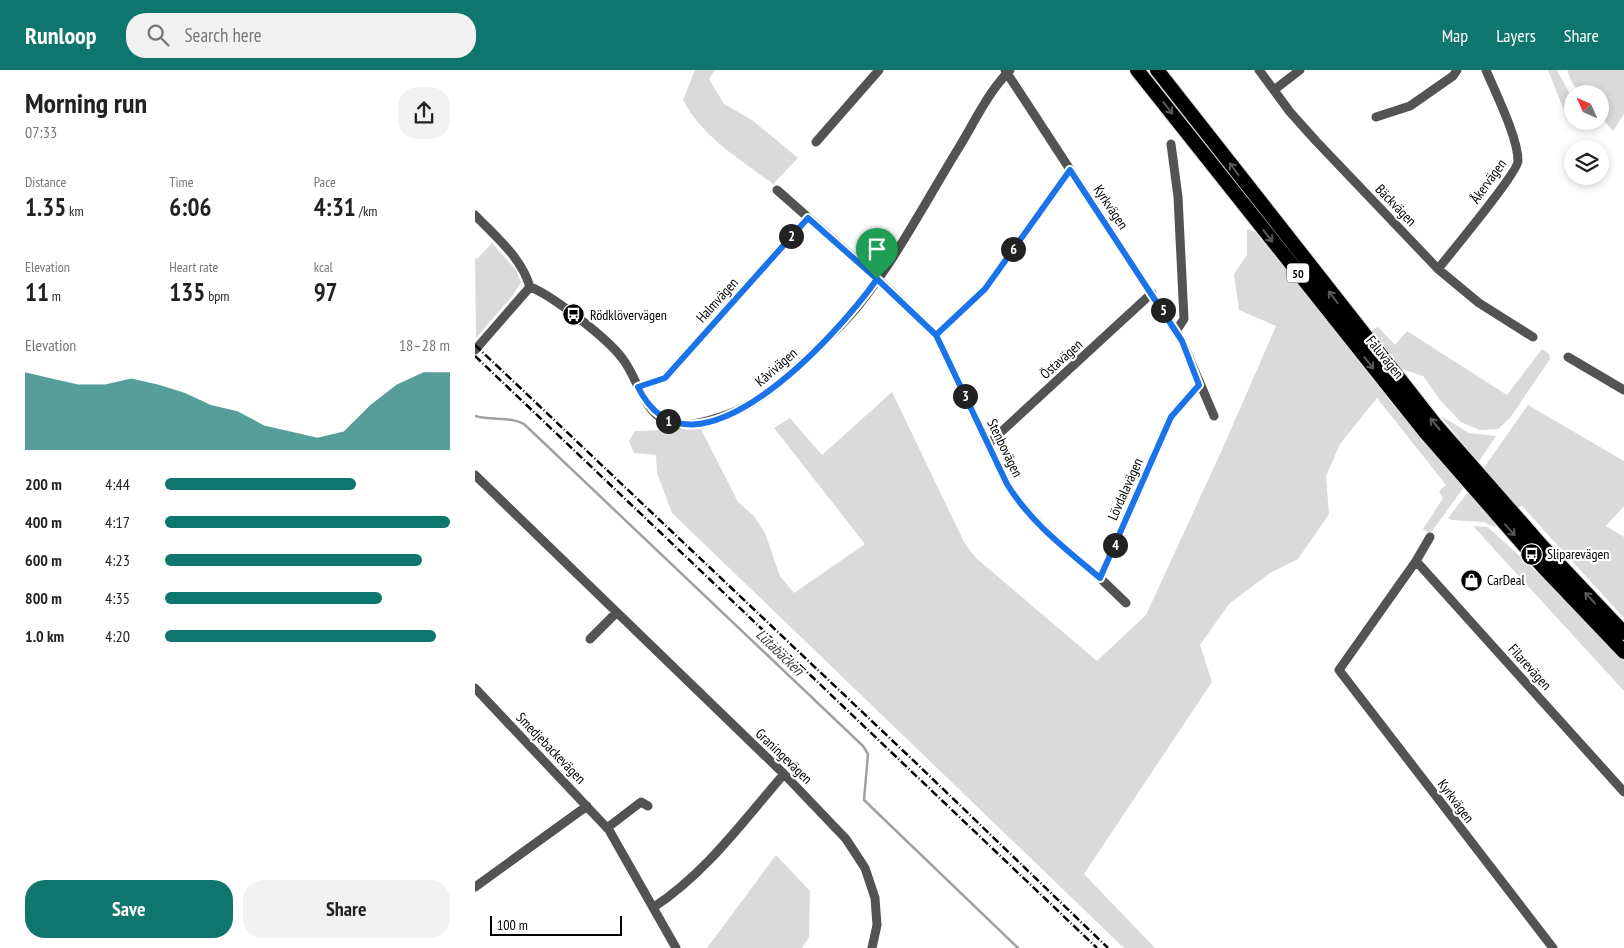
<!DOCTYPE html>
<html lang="en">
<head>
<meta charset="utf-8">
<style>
  body { margin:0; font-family:"PT Sans Narrow",sans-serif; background:#f2f2f2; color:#222; height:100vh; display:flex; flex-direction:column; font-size:19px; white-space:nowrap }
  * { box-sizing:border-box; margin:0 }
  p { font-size:16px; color:#767676 }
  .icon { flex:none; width:28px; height:28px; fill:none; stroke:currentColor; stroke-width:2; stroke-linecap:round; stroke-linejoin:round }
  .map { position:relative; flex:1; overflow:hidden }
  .panel { display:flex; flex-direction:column; background:#fff; width:475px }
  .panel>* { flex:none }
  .needle { width:32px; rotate:315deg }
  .buttons { position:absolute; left:1089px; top:15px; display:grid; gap:10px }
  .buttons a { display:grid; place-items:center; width:45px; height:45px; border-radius:50%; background:#fff; box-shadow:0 2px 8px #0003; font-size:25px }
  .scale { position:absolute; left:15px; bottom:12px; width:132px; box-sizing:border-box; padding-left:5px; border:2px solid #000; border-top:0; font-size:14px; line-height:18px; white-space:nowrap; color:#000; -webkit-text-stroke:4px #fff; paint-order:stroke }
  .pin { position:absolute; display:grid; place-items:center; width:42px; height:42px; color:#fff; margin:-51px -21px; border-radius:50% 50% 50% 0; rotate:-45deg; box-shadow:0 0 5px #0007 }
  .pin .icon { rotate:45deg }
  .km { position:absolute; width:25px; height:25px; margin:-12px; border-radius:50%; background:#222; color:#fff; font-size:14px; line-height:25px; text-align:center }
  .round { display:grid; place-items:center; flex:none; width:52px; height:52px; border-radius:20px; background:#f2f2f2 }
  .headline { display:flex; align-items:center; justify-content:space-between; height:85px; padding:0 25px }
  h1 { font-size:28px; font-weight:700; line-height:38px }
  .figures { display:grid; grid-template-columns:repeat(3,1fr); gap:8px; height:85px; padding:5px 25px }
  .figures div { display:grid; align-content:center }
  .figures b { font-size:25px; font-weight:700 }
  .figures small { font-size:14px; font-weight:400 }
  .figures p { font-size:14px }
  .chart { height:140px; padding:10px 25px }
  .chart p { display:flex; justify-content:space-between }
  .chart svg { width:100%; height:90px; margin-top:5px; fill:#0f766e; opacity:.7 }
  .button { display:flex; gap:10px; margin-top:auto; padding:10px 25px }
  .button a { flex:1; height:58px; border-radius:20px; background:#0f766e; color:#fff; font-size:20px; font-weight:700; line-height:58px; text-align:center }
  .button a+a { background:#f2f2f2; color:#222 }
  ul { padding:0 25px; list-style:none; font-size:16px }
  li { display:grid; grid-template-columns:80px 60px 1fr; align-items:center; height:38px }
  li i { height:12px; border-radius:6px; background:#0f766e }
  header { display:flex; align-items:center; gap:30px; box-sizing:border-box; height:70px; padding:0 25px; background:#0f766e; color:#fff }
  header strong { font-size:24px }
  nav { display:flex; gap:28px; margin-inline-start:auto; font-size:18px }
  .search { width:350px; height:45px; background:#f2f2f2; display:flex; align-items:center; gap:12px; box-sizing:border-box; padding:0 18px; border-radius:20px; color:#767676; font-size:19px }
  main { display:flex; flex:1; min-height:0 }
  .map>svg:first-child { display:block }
</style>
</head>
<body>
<header>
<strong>Runloop</strong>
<div class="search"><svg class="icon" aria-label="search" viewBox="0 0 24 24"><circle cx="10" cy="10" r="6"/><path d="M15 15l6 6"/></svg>Search here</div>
<nav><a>Map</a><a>Layers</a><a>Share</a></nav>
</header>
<main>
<section class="panel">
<div class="headline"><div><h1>Morning run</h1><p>07:33</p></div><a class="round"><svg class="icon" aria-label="share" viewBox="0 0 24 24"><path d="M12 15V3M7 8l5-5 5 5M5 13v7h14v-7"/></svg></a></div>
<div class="figures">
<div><p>Distance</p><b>1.35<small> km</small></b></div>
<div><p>Time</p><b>6:06</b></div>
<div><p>Pace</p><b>4:31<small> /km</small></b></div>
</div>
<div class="figures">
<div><p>Elevation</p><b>11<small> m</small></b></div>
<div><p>Heart rate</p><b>135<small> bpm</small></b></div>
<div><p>kcal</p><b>97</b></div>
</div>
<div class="chart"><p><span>Elevation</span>18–28 m</p>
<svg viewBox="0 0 160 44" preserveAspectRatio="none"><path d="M0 44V6L10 9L20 12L30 12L40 9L50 12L60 16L70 22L80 25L90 32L100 35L110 38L120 35L130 22L140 12L150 6L160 6V44z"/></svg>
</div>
<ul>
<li><b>200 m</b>4:44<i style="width:67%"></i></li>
<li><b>400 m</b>4:17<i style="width:100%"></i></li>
<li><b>600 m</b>4:23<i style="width:90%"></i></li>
<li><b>800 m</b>4:35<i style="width:76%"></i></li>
<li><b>1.0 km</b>4:20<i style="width:95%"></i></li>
</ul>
<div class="button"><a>Save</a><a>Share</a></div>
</section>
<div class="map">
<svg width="1149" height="878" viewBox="0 0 1149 878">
  <rect width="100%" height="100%" fill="#fff"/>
  <path fill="#dadada" d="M220 0H240L234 9 249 34 277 50 323 88 298 114C265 89 227 67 208 30Z
    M1073 0H1082L1097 28 1090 43Z
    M1092 0H1149V44L1138 61 1125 46V24H1106L1097 13Z
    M772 159 780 162 989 417 955 464 948 459 968 428 964 421 971 415 902 328 865 374 851 406 854 444 823 489 795 503 754 534 725 575 737 612 609 804 680 878H649L197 443 182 403 181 385 159 383 154 371 160 361 226 359 263 432 279 446 290 463 305 506 319 523 390 474 299 358 315 348 347 385 417 322 490 474 501 488 622 591 671 545 746 382 801 256 764 240 759 204 772 185Z
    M17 173 41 200 46 212 38 225 1 268 0 188 2 189Z
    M903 257 920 275 932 261 1032 325 1067 279 1074 284 1075 289 1035 348 1023 359 1005 360 986 352 965 330 948 306 924 298 895 261Z
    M1053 335 1149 391V436L1131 456 1149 467V548L1047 436 1042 438 1008 399Z
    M966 346 994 363 1021 366 1003 393Z
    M993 422 1021 455 1019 457 1009 452 977 450 973 448Z
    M998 456 1012 457 1016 460 1064 504 1149 591V621Z
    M301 785 335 821 334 867 327 878H232Z"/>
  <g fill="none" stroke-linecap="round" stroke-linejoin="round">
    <path stroke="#a1a1a1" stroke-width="2.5" d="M0 346C17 351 34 346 49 354L388 676 393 684 389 730 543 878"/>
    <defs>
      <path id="highway" d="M662 0 950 362 1068 497 1149 582
        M682 0 960 354 1067 476 1149 563"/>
    </defs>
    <use href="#highway" stroke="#dbdbdb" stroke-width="16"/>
    <path stroke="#535353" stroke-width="9" d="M530 0 707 271 739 346
      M784 0 815 42 841 71 963 199 1004 233 1058 267
      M799 20 825 0
      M901 47 935 36 978 6 982 0
      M341 72 404 0
      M696 74 703 127 709 249 701 261
      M302 120 403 209 461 265 532 414C556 452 591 479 625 508
      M0 145C21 167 46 187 55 217
      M963 199C975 184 1043 102 1043 91 1043 67 1020 22 1011 0
      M55 217C77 225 133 269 147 288 164 309 168 347 199 354 214 357 234 351 248 346 282 335 305 313 331 289 349 272 368 255 384 235 422 187 451 131 483 79 499 53 513 22 535 0
      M461 265 510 219 595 100
      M0 280 55 217
      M1093 287 1149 320
      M163 317 190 308 333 148
      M513 374 677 223
      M0 405 309 704 371 769 390 798 400 828 402 855 397 878
      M955 467 941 491 864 600 1078 878
      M941 491 1149 722
      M651 533 625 508 696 347 724 315
      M115 569 141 543
      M0 618 134 760 201 878
      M132 758 166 732 173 736
      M0 817 112 736
      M179 837C232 802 268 751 309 704"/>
    <use href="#highway" stroke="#000" stroke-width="14"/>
    <path stroke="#000" stroke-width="2.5" stroke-dasharray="8 2.5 1 2.5" stroke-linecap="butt" d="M0 275 440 692 633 878
      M0 286 622 878"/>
  </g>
  <defs><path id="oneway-shaft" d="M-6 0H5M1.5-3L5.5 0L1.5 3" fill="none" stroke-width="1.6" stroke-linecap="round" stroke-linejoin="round" transform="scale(1.25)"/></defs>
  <g stroke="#595959">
    <use href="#oneway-shaft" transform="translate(693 38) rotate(52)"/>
    <use href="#oneway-shaft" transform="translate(759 99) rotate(-127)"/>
    <use href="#oneway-shaft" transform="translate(793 166) rotate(52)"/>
    <use href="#oneway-shaft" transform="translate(858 227) rotate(-128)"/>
    <use href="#oneway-shaft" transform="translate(894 293) rotate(52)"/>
    <use href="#oneway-shaft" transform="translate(960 354) rotate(-130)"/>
    <use href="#oneway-shaft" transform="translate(1035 460) rotate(48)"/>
    <use href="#oneway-shaft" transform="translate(1115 528) rotate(-133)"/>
  </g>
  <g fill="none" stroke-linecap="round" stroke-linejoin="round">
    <defs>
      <path id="route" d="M402 209C365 262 217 428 163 317L190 308 333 148 402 209 461 265 532 414C555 452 591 479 625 508L696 347 724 315 707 271 595 100 510 219 461 265 402 209"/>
    </defs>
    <use href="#route" stroke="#fff" stroke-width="10"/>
    <use href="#route" stroke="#1a73e8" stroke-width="6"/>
  </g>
  <defs>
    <symbol id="bus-disc" viewBox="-11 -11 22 22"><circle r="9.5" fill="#000" stroke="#fff"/><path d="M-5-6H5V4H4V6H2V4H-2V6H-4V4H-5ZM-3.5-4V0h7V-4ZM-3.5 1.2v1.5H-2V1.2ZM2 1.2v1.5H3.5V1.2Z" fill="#fff"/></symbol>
    <symbol id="shop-disc" viewBox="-11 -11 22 22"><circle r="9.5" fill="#000" stroke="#fff"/><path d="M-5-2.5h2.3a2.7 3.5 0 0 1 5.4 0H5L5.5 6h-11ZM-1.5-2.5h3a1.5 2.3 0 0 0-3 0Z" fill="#fff"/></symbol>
  </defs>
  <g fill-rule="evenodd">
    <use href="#bus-disc" x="86" y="232" width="25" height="25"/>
    <use href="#bus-disc" x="1044" y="472" width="25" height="25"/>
    <use href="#shop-disc" x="984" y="498" width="25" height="25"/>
  </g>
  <g text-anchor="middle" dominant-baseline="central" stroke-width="4.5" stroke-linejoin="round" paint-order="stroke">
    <rect fill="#fff" stroke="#4c4c4c" stroke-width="1" x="812" y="193.5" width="22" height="19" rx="4"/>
    <g font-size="12" font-weight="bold" fill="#000">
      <text x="823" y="203">50</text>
    </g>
    <g font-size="14" fill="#000" stroke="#fff">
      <text transform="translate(1013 111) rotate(-54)">Åkervägen</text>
      <text transform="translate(921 135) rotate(46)">Bäckvägen</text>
      <text transform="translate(636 137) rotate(56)">Kyrkvägen</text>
      <text transform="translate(242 230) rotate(-48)">Halmvägen</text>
      <text transform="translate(910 287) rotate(51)">Faluvägen</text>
      <text transform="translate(586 289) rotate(-42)">Östavägen</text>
      <text transform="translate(301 297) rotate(-41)">Kåvivägen</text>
      <text transform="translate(530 378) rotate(64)">Stenbovägen</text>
      <text transform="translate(650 419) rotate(-66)">Lövdalavägen</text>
      <text transform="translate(1055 597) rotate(48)">Filarevägen</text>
      <text transform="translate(76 678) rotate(46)">Smedjebackevägen</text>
      <text transform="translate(309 686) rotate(44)">Graningevägen</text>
      <text transform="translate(981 731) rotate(53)">Kyrkvägen</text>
    </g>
    <g font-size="14" fill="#000" stroke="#fff" text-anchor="start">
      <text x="115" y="245">Rödklövervägen</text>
      <text x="1072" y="484">Sliparevägen</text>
      <text x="1012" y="510">CarDeal</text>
    </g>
    <g font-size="15" font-style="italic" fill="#424242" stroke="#fff">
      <text transform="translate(305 582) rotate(44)">Lutabäcken</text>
    </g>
  </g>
</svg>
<div class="buttons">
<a><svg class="needle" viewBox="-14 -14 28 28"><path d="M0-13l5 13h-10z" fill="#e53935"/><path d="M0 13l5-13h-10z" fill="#767676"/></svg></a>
<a><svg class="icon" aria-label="layers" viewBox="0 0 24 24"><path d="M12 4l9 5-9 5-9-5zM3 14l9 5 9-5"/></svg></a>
</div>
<div class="scale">100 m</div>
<div class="pin" style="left:402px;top:209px;background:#1e9e55"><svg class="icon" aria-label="arrive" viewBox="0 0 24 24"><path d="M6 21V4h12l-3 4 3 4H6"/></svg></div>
<b class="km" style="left:193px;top:351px">1</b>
<b class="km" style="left:316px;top:166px">2</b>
<b class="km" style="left:490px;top:326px">3</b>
<b class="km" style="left:640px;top:475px">4</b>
<b class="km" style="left:688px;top:240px">5</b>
<b class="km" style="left:538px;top:179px">6</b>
</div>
</main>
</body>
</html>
